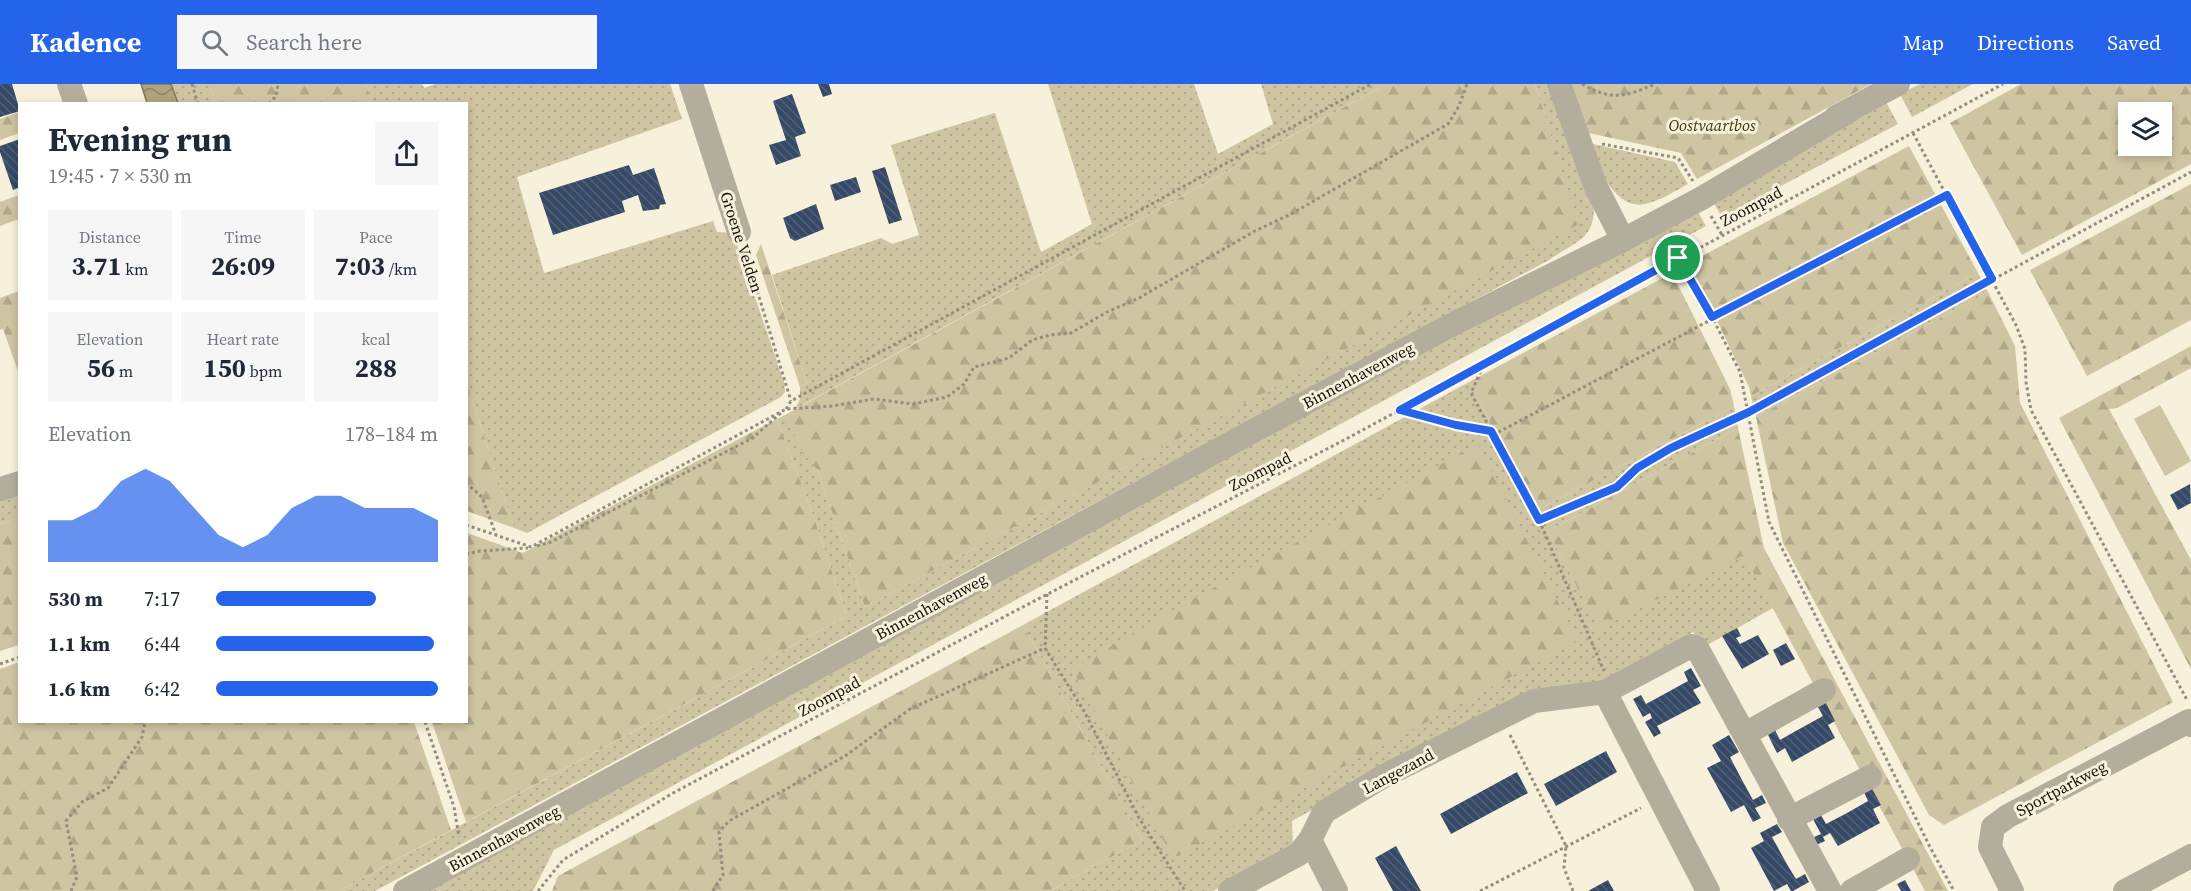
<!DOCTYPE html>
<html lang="en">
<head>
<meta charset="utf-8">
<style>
  body { margin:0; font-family:"Source Serif 4",serif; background:#f6f6f7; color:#1f2937; height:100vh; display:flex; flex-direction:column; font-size:22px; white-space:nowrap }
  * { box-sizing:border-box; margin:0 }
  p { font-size:20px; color:#747a83 }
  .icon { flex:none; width:33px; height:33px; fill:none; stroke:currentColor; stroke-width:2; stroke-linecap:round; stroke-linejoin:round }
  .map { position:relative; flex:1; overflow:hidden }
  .sheet { position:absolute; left:18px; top:18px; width:450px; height:621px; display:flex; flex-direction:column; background:#fff; border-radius:0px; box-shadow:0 3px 9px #0003 }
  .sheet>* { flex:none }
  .fabs { position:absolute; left:2118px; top:18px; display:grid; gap:12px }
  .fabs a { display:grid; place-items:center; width:54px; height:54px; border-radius:0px; background:#fff; box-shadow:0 3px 9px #0003; font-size:30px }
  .pin { position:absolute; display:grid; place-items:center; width:51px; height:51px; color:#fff; margin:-26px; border:3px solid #fff; border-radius:50%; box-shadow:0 2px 6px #0007 }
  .round { display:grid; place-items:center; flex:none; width:63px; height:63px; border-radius:0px; background:#f6f6f7 }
  .head { display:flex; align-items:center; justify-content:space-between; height:102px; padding:0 30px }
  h1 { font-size:33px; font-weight:700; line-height:45px }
  .figures { display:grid; grid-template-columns:repeat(3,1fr); gap:9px; height:102px; padding:6px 30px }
  .figures div { display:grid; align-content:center; border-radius:0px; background:#f6f6f7; text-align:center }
  .figures b { font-size:26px; font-weight:700 }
  .figures small { font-size:16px; font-weight:400 }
  .figures p { font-size:16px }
  .chart { height:168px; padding:12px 30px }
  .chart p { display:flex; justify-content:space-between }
  .chart svg { width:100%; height:108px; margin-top:6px; fill:#2563eb; opacity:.7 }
  ul { padding:0 30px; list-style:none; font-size:20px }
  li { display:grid; grid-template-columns:96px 72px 1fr; align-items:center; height:45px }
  li i { height:15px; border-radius:8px; background:#2563eb }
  header { display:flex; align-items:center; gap:36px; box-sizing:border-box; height:84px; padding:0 30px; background:#2563eb; color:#fff }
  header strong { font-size:28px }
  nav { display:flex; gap:33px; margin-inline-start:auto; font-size:21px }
  .search { width:420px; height:54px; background:#f6f6f7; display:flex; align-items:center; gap:15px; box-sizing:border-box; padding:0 21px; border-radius:0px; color:#747a83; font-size:22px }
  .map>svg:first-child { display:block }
</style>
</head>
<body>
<header>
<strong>Kadence</strong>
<div class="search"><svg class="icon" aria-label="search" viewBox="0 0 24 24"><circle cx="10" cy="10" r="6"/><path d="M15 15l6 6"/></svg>Search here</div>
<nav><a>Map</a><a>Directions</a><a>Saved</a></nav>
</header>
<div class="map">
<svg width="2191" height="807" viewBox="0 0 2191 807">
  <defs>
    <pattern id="grass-dots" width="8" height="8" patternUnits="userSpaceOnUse" patternTransform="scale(1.5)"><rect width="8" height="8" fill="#cfc5a2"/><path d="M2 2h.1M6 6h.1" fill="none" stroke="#b1a88a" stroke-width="1.8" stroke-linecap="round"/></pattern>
    <pattern id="forest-firs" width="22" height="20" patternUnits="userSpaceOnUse" patternTransform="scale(1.5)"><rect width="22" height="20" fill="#cfc5a2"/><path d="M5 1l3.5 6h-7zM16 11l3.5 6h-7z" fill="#b1a88a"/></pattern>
    <pattern id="water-waves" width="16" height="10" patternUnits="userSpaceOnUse" patternTransform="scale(1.5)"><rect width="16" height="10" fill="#aea37c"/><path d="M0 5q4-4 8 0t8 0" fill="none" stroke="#8c8364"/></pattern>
    <pattern id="building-back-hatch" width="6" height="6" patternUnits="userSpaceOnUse" patternTransform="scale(1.5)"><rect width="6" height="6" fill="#364a67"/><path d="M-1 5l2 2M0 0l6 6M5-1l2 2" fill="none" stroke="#506077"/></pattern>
  </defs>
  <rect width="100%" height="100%" fill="#f7f1db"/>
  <path fill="url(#grass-dots)" d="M171 0H209L215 19H178Z
    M366 0H422L424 4 435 0H670L682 35 517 93 544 189 713 137 717 148 733 149 784 298 785 308 781 313 527 449 514 444 467 301 466 20 372 19Z
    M1048 0H1194L1218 70 1273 40 1261 0H1386L795 325 800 315V303L807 299 772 191 881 154 892 160 919 151 891 61 995 29 1041 168 1092 140Z
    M1535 0H1551L1593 113C1598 154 1580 155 1549 176L871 539 375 807H339L847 532 813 431 777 335 785 331 817 385 865 523 1578 140Z
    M1920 0H1973L1912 33 1900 10Z
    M1886 18 1898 40 1722 133 1710 113Z
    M1588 59 1675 78 1688 100C1675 107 1660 117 1645 120 1615 127 1597 81 1588 59Z
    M1694 121 1706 142 554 766 533 807H427Z
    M1978 189 1988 208 1756 333 1751 312Z
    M1469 298 1536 427 1734 322 1738 344 1548 447 1599 544 1744 470 1773 524 1702 564 1693 548 1594 607 1518 612 1292 737 1293 764 1213 807H1050L1142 756 1023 541Z
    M19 406V433L0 440V412Z"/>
  <path fill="url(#forest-firs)" fill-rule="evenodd" d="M209 0H366L372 19H215Z
    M1386 0H1535L1579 140 865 523 817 385 804 371 785 331Z
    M1568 0H1871L1697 95 1681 69 1584 48Z
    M2021 0H2191V80L2022 171 1950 39ZM2128 28H2162V62H2128Z
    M19 28V49L0 56V35Z
    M1909 62 1978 189 1751 312 1749 303 1689 179Z
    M2191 100V236L2087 292 2030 186Z
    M19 111V135L0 142V118Z
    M761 160 807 299 800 303 756 171Z
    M1672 189 1730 305 1734 322 1536 427 1469 298Z
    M19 207H20L19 290 3 245 0 246V214Z
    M1988 208 2015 262 2020 319 2173 618 1944 741 1929 731 1783 459 1756 333Z
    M2191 262V284L2117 324 2109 325 2191 476V585L2059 334Z
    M467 301 514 444 467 427Z
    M777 335 813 431 847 532 466 738 432 638H466L467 449 523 469Z
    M1738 344 1764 464 1948 807H1925L1744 471 1599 545 1548 447Z
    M1478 360 1578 557 1173 774 1072 585 1189 517Z
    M19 433V561L0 567V440Z
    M1023 541 1142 756 1050 807H552L558 792Z
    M19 578 20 638H414L451 746 339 807H0V585Z"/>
  <path fill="#cfc5a2" d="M2160 321 2191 377 2165 392 2134 335Z"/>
  <path fill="url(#water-waves)" stroke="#80785a" stroke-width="1.5" d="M141 0H171L178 19H147Z"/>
  <path fill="url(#building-back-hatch)" d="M0 0H12L20 27 0 33Z
    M818 0H829L832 10 823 13Z
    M792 10 806 49 795 53 801 72 776 81 769 61 786 56 773 17Z
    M20 55V103L13 106 0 68V62Z
    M629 81 633 91 654 84 666 120 660 121 659 125 643 127 638 111 622 117 625 128 553 151 539 109Z
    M885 83 902 136 889 140 872 87Z
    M856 93 861 108 835 117 830 101Z
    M816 120 824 145 795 157 790 154 783 134Z
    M2190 400 2191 419 2178 426 2170 411Z
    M1737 544 1741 552 1736 554 1740 560 1758 551 1769 570 1742 585 1722 552Z
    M1786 559 1795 575 1781 582 1773 566Z
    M1691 584 1701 602 1693 606 1701 619 1657 642 1661 649 1654 653 1645 638 1652 634 1650 629 1643 633 1633 615 1641 611 1646 620 1668 608 1688 597 1684 588Z
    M1826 619 1835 637 1828 641 1835 654 1792 678 1785 664 1777 669 1768 651 1775 646 1780 656 1794 648 1823 632 1818 623Z
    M1729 651 1739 668 1730 673 1742 696 1753 716 1762 711 1766 719 1755 724 1761 734 1753 738 1744 721 1731 728 1707 684 1721 677 1712 661Z
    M1606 667 1617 688 1556 722 1544 700Z
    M1517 688 1528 709 1451 750 1440 730Z
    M1871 703 1881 721 1873 725 1880 739 1838 762 1830 749 1823 753 1825 757 1816 761 1812 754 1821 750 1813 735 1821 731 1826 740 1847 729 1868 717 1864 708Z
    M1777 740 1782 748 1772 753 1788 782 1796 795 1805 790 1809 798 1793 807H1791L1787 800 1774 807 1751 764 1764 757 1760 749Z
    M1396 762 1413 793 1421 807H1393L1392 805 1375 774Z
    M1608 796 1614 807H1588Z
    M1905 796 1911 807H1901L1897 800Z"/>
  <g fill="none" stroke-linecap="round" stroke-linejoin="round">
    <path stroke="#938e7f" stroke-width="3" stroke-dasharray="3 3" stroke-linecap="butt" d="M192 0 198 20
      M1582 0C1612 17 1624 13 1655 0
      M269 20 276 12 278 0
      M1913 49 2016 241 2025 265 2026 298 2031 326 2187 616
      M1602 60 1678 74 1693 97
      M1711 132 1722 151
      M745 167 791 317
      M1678 174 1712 233 1740 288 1769 438 1930 763 1954 807
      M1483 282 1471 309 1539 436 1604 587
      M786 325 791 317 1371 0
      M1402 326 1456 341 1491 347
      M1493 351 1947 111
      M466 399 482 413 496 451
      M1539 436 1617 403 1637 385 1671 364 1749 328 2191 88
      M466 441 531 463 786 325 833 322 874 315 913 320 947 313 964 300 974 283 1009 274 1032 256 1050 251 1071 249 1107 228 1139 214 1255 147 1291 130 1448 40 1459 22 1467 0
      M537 462 551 458 737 362 751 355 781 329
      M466 470 480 467 528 464
      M1047 510 1045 564 1084 627 1139 734 1185 807
      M0 580 20 573
      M425 638 454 723 459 753
      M1510 651 1566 762 1564 784 1573 807
      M71 807 77 793 66 737 82 718 108 704 142 653 145 638
      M538 807 563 776 673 709 1017 526 1346 355 2003 0
      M713 807 723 791 719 748 729 737 845 672 910 625 1045 564
      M1480 807 1641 724"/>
    <path stroke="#b3ae9c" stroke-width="24" d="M69 0 76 20
      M691 0 739 148
      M1559 0 1595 101 1623 156
      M1836 33 1898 0
      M0 405 20 399
      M1605 608 1708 807
      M1745 650 1824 606
      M1789 735 1870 693
      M1310 756 1336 807
      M405 807 1307 318 1457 238 1623 156 1702 114 1849 27
      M1230 807 1299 770 1310 756 1324 728 1384 692 1534 617 1605 608 1691 562 1697 564 1830 807
      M1852 807 1908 775
      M2012 807 1990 763 1993 743 2008 732 2189 637 2191 641
      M2125 807 2191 772"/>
  </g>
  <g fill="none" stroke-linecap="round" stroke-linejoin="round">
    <defs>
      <path id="route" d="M1947 111 1992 195 1749 328 1671 364 1637 384 1617 403 1539 436 1491 347 1456 341 1400 326 1678 174 1712 233Z"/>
    </defs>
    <use href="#route" stroke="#fff" stroke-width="12"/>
    <use href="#route" stroke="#2563eb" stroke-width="8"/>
  </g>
  <g text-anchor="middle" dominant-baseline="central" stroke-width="6" stroke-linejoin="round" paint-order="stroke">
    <g font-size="16" font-style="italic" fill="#403400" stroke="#f7f1db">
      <text x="1712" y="41">Oostvaartbos</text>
    </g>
    <g font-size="16" fill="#15120b" stroke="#f7f1db">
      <text transform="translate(1751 122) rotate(-28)">Zoompad</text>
      <text transform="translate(742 158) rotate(72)">Groene Velden</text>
      <text transform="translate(1358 291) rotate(-28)">Binnenhavenweg</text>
      <text transform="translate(1260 387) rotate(-27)">Zoompad</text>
      <text transform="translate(931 522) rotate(-28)">Binnenhavenweg</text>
      <text transform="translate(829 612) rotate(-28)">Zoompad</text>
      <text transform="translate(1398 687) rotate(-28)">Langezand</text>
      <text transform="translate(2061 704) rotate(-28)">Sportparkweg</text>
      <text transform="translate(504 754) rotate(-28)">Binnenhavenweg</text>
    </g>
  </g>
</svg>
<div class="fabs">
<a><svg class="icon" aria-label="layers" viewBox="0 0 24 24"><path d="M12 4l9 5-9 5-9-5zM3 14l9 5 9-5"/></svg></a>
</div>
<div class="pin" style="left:1678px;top:174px;background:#1e9e55"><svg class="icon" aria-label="arrive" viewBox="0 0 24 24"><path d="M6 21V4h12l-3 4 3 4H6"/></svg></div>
<section class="sheet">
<div class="head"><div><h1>Evening run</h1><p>19:45 · 7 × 530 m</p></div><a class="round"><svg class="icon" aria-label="share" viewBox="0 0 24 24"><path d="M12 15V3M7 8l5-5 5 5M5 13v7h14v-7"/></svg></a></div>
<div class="figures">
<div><p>Distance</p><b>3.71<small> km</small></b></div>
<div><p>Time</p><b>26:09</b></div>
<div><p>Pace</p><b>7:03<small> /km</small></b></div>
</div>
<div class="figures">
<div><p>Elevation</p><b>56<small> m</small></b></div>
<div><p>Heart rate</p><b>150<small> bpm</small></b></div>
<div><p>kcal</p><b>288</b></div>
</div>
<div class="chart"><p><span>Elevation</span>178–184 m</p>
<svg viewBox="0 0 160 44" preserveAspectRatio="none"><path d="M0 44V27L10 27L20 22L30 11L40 6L50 11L60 22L70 33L80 38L90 33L100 22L110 17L120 17L130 22L140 22L150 22L160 27V44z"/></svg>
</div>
<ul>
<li><b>530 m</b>7:17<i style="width:72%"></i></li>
<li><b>1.1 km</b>6:44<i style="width:98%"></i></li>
<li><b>1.6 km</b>6:42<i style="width:100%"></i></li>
</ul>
</section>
</div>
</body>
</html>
